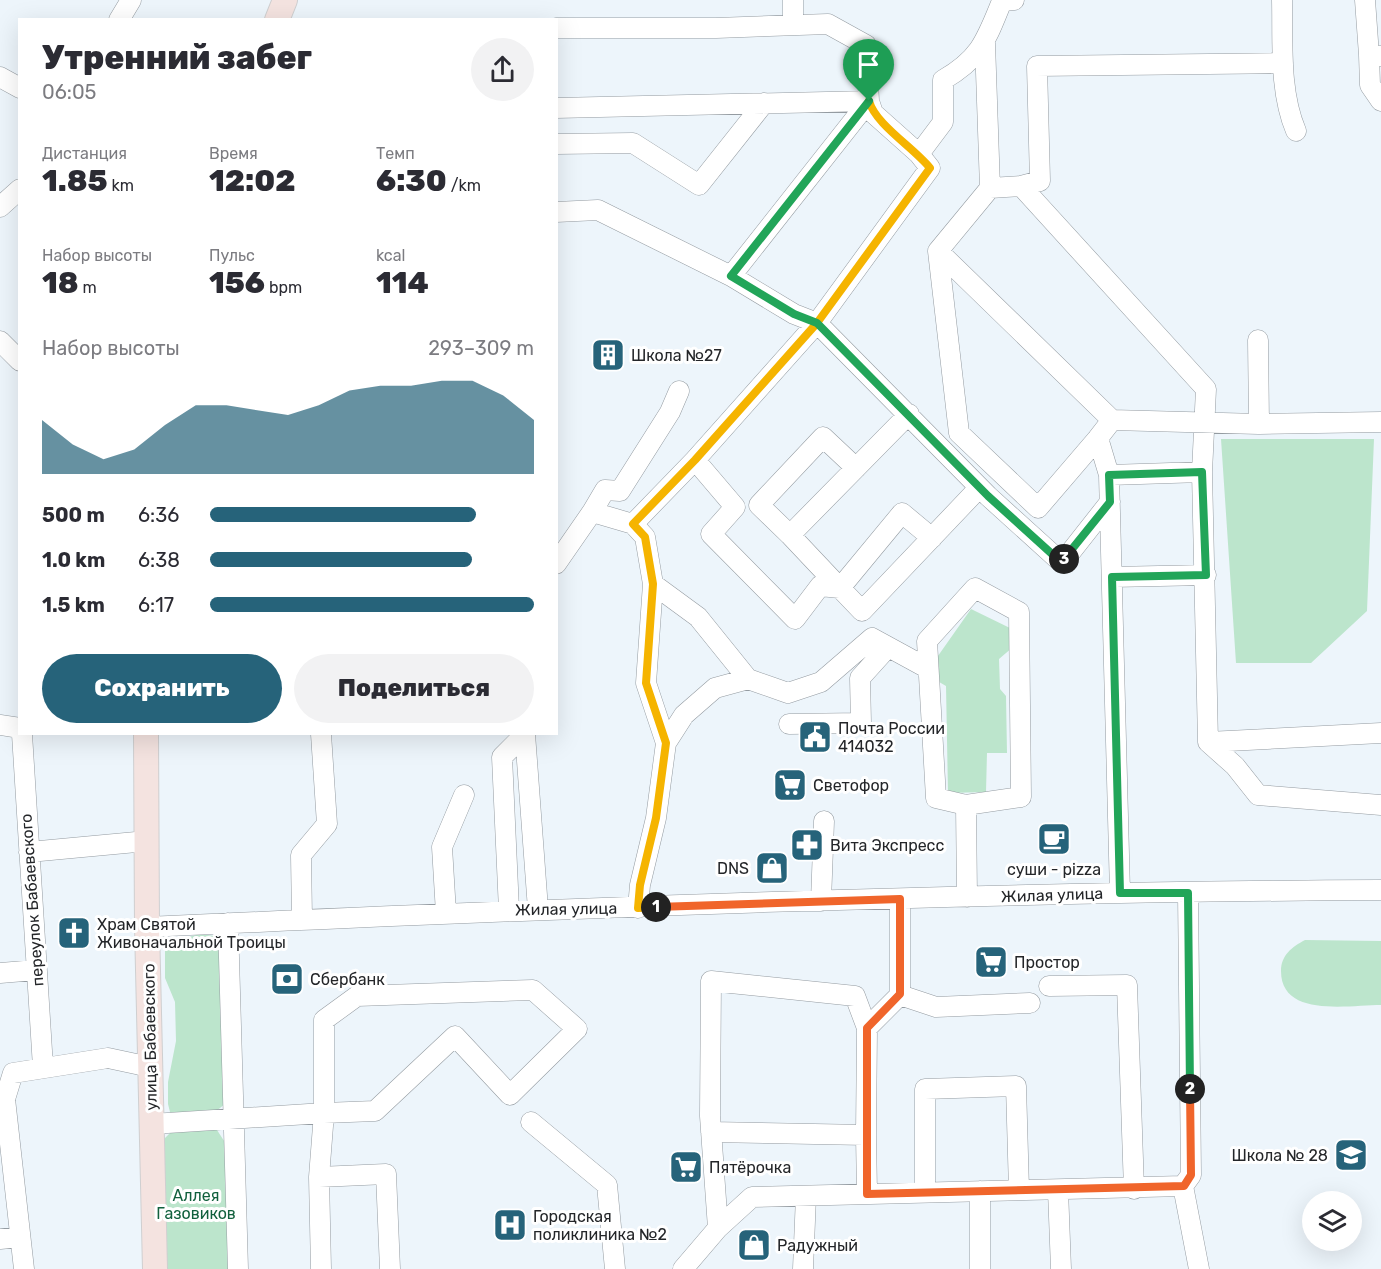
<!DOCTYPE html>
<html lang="ru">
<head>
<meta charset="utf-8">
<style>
  body { margin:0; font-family:Rubik,sans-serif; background:#f2f2f3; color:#2b2b33; height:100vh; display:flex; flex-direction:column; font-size:22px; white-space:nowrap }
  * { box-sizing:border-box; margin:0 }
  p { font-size:20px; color:#7c7c81 }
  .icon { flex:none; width:33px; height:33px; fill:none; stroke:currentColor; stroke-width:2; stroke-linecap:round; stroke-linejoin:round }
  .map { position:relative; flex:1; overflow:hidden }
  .panel { position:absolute; left:18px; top:18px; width:540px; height:717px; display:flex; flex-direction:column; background:#fff; border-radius:0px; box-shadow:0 6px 24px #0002 }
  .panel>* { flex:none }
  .tools { position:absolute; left:1302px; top:1191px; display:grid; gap:12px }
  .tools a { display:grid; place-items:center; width:60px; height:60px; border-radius:50%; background:#fff; box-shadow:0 6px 24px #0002; font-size:30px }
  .pin { position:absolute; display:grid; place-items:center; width:51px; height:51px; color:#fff; margin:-62px -26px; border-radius:50% 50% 50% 0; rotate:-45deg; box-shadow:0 0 6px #0007 }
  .pin .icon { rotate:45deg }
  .km { position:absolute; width:30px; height:30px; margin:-15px; border-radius:50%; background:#222; color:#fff; font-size:16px; line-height:30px; text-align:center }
  .round { display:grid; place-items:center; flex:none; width:63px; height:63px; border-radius:32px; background:#f2f2f3 }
  .head { display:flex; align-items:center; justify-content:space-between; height:102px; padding:0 24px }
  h1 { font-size:33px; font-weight:800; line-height:45px }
  .figures { display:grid; grid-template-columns:repeat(3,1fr); gap:9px; height:102px; padding:6px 24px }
  .figures div { display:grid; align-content:center }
  .figures b { font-size:30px; font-weight:800 }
  .figures small { font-size:16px; font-weight:400 }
  .figures p { font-size:16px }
  .chart { height:168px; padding:12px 24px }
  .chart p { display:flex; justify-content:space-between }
  .chart svg { width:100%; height:108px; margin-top:6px; fill:#26637a; opacity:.7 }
  .cta { display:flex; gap:12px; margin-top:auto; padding:12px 24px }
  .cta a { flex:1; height:69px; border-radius:36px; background:#26637a; color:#fff; font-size:24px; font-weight:800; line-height:69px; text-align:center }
  .cta a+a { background:#f2f2f3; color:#2b2b33 }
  ul { padding:0 24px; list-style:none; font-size:20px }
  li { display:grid; grid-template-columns:96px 72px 1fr; align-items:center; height:45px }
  li i { height:15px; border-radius:8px; background:#26637a }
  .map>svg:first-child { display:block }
</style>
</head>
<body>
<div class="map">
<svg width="1381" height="1269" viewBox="0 0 1381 1269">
  <rect width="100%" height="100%" fill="#edf5fb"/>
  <path fill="#bce5cc" d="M1221 439H1374L1367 611 1311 663H1236Z
    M971 609 1012 629 1013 647 999 659 1000 689 1006 696 1007 753H987L986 792 948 793 946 686 934 679 933 663Z
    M200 934 221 937 226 1103 214 1113 171 1116 168 1104V1082L176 1041 175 1002 165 978V949L173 941Z
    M1305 940 1381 941V1005C1348 1005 1281 1018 1281 971 1281 955 1292 947 1305 940Z
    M173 1130H217L228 1147 230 1269H163V1140Z"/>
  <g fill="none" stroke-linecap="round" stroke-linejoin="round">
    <defs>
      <path id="minor" d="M793 0V25
        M1282 0C1283 42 1279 91 1296 131
        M1365 0 1369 55
        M119 20 131 0
        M556 28H716L828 24 866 45 869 101 873 113 919 154
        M985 43 990 188 938 251 1112 420 1098 438 1109 475 1120 893
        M1381 56 1369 55 1370 85 1381 101
        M0 77 20 88
        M556 108 869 101 731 276 794 314 817 323 988 496 1062 563 1110 502
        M556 144 633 143 699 185 764 103
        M1021 186 1040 181 1037 66 1283 63
        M990 188 1021 186 1206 389 1202 472 1208 742
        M0 207 20 189
        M556 212 598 210 731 276
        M938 251 959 433 1038 508 1098 438
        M0 341 20 361
        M1112 420 1259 424 1258 340
        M1259 424 1381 422
        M856 468 823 437 759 505 790 535 909 414
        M1109 475 1202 472
        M592 512 605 490 620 491 670 412 679 391
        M633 524 695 460
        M790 535 840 588
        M932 538 902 513 840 588 862 611 979 488
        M556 564 592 512 633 524 645 537 653 584 646 683 666 743 656 818 640 885 638 908
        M1112 577 1206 575
        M653 584 698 617 748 679 788 693 821 682 872 638 927 668
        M840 588 820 586 795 619 711 534 735 507 695 460 817 323 930 168 919 154 943 122V80C981 58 986 40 1002 1L1014 0
        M789 724 861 723 860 678 888 647
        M0 725 20 728
        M1381 733 1208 742 1235 766 1258 795 1381 805
        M22 734 43 1067
        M525 734 538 909
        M666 743 684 715 715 688 748 679
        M966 805 1021 797 1019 612 975 588 927 641 936 798 966 805 967 897
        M29 852 147 841
        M900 899V995L936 1007 1030 1003
        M821 901 824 821
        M509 910 502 757 525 734
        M446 913 442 847 464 795
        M302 919 301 855 327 824 321 734
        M228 923 238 1269
        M147 927C558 908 970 892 1381 890
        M0 973 36 970
        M1049 986 1127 985 1134 1189
        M867 1028 900 995
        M531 1122 607 1185 615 1269
        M152 1124 324 1113V1020L357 996 533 990 577 1029 510 1095 455 1036 375 1111 324 1113 319 1177
        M711 1132 866 1135 867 1028 855 996 711 981 710 1116 718 1228
        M866 1135 867 1194
        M1183 1186 1199 1269
        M1058 1190 1061 1269
        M980 1191V1269
        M925 1192V1089L1016 1086 1019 1190
        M0 1239 20 1237
        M24 1269 5 1099 13 1073 108 1058 150 1067
        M321 1269 319 1177 386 1174 390 1269
        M683 1269 718 1228 752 1197 1183 1186 1191 1175 1188 893
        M803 1269 806 1196"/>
      <path id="major" d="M277 20 285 0
        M146 734 147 927 155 1269"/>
    </defs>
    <use href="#minor" stroke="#949ba1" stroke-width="21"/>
    <use href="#major" stroke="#cfcfd0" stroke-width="26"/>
    <use href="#minor" stroke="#fff" stroke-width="20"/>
    <use href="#major" stroke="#f4e3e0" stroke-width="24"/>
  </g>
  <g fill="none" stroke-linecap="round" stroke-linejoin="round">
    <defs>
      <path id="split-1" d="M656 907 638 908 640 885 656 818 666 743 646 683 653 584 645 537 633 524 695 460 817 323 930 168C913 147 876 125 869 101"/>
      <path id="split-2" d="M656 907 900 899V994L867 1028V1194L1184 1186 1191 1175 1190 1089"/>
      <path id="split-3" d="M1064 559 1110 502 1109 475 1202 472 1206 575 1112 577 1120 893H1188L1190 1089"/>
      <path id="split-4" d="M869 101 731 276 794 314 817 323 988 496 1062 563 1064 559"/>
    </defs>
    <use href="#split-1" stroke="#fff" stroke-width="12"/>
    <use href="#split-2" stroke="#fff" stroke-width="12"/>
    <use href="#split-3" stroke="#fff" stroke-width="12"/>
    <use href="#split-4" stroke="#fff" stroke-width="12"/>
    <use href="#split-1" stroke="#f5b400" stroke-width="8"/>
    <use href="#split-2" stroke="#f0652b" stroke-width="8"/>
    <use href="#split-3" stroke="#22a559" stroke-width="8"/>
    <use href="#split-4" stroke="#22a559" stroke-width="8"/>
  </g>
  <defs>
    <symbol id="building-square" viewBox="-11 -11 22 22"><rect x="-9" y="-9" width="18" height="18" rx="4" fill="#26637a" stroke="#fff"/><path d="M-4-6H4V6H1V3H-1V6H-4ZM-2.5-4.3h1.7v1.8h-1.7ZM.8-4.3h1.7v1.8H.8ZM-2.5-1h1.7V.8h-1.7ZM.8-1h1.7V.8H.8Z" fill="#fff"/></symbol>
    <symbol id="civic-square" viewBox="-11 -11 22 22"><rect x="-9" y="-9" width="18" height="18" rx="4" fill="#26637a" stroke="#fff"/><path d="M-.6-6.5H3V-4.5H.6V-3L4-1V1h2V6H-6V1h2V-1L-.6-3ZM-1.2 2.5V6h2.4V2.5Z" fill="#fff"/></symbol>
    <symbol id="supermarket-square" viewBox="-11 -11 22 22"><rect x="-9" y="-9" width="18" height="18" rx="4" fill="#26637a" stroke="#fff"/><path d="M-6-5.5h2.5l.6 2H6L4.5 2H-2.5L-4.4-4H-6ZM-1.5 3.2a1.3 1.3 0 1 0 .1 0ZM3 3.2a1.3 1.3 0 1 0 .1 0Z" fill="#fff"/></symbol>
    <symbol id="cafe-square" viewBox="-11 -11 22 22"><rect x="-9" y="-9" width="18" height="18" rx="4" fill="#26637a" stroke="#fff"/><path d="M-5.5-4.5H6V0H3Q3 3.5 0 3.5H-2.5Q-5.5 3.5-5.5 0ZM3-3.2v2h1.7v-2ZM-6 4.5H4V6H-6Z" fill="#fff"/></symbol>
    <symbol id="pharmacy-square" viewBox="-11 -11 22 22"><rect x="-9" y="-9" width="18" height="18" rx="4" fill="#26637a" stroke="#fff"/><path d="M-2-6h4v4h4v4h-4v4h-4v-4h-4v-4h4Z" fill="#fff"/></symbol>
    <symbol id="shop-square" viewBox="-11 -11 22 22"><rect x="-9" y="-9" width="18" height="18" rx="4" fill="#26637a" stroke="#fff"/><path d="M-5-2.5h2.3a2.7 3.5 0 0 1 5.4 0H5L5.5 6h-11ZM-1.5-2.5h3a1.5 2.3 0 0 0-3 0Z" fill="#fff"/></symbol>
    <symbol id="church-square" viewBox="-11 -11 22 22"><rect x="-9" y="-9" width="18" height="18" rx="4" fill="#26637a" stroke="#fff"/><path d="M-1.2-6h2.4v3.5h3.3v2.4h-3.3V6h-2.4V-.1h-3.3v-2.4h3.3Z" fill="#fff"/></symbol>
    <symbol id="bank-square" viewBox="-11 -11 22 22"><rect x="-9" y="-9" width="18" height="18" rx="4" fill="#26637a" stroke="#fff"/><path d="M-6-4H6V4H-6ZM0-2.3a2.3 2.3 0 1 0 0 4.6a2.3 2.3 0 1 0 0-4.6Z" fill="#fff"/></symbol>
    <symbol id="school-square" viewBox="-11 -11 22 22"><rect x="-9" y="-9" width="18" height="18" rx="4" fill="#26637a" stroke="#fff"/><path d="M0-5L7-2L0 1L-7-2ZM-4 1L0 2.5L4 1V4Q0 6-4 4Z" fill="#fff"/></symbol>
    <symbol id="hospital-square" viewBox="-11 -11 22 22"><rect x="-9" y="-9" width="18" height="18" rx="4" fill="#26637a" stroke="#fff"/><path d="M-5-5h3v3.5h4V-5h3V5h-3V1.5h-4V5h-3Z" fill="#fff"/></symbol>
  </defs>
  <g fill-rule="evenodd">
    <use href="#building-square" x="589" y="336" width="38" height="38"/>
    <use href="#civic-square" x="796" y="718" width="38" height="38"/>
    <use href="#supermarket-square" x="771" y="766" width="38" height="38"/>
    <use href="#cafe-square" x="1035" y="820" width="38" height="38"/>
    <use href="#pharmacy-square" x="788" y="826" width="38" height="38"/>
    <use href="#shop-square" x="753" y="849" width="38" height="38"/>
    <use href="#church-square" x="55" y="914" width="38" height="38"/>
    <use href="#supermarket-square" x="972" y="943" width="38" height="38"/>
    <use href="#bank-square" x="268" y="960" width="38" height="38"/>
    <use href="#school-square" x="1332" y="1136" width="38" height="38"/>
    <use href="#supermarket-square" x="667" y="1148" width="38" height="38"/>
    <use href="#hospital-square" x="491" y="1206" width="38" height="38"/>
    <use href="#shop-square" x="735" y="1226" width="38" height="38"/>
  </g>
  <g text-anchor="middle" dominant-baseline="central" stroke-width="6" stroke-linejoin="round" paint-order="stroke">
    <g font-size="16" fill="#242629" stroke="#fff" text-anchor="start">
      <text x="631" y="355">Школа №27</text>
      <text x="838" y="728">Почта России<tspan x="838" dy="18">414032</tspan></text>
      <text x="813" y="785">Светофор</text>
      <text x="830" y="845">Вита Экспресс</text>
      <text x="749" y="868" text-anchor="end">DNS</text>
      <text x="1054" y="869" text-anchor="middle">суши - pizza</text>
      <text x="97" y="924">Храм Святой<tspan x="97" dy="18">Живоначальной Троицы</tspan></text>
      <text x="1014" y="962">Простор</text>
      <text x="310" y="979">Сбербанк</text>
      <text x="1328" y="1155" text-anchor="end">Школа № 28</text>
      <text x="709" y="1167">Пятёрочка</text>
      <text x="533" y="1216">Городская<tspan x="533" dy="18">поликлиника №2</tspan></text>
      <text x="777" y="1245">Радужный</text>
    </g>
    <g font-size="16" fill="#242629" stroke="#fff">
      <text transform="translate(1052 895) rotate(-2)">Жилая улица</text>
      <text transform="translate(32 900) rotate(-94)">переулок Бабаевского</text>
      <text transform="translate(566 909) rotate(-1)">Жилая улица</text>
      <text transform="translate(150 1037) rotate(-91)">улица Бабаевского</text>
    </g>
    <g font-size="16" fill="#11603d" stroke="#fff">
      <text x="196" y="1195">Аллея<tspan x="196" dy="18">Газовиков</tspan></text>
    </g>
  </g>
</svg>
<div class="tools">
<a><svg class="icon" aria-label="layers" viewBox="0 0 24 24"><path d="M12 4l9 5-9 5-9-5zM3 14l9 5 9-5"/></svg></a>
</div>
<div class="pin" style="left:869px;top:101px;background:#1e9e55"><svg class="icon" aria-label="arrive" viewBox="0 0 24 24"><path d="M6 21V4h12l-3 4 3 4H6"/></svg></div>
<b class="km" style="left:656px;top:907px">1</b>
<b class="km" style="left:1190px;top:1089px">2</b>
<b class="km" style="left:1064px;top:559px">3</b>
<section class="panel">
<div class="head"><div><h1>Утренний забег</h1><p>06:05</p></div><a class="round"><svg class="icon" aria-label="share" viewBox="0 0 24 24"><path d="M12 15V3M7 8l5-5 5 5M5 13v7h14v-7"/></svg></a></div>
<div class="figures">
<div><p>Дистанция</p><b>1.85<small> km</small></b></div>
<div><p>Время</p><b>12:02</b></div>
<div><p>Темп</p><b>6:30<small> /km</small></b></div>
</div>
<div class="figures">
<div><p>Набор высоты</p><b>18<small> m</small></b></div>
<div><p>Пульс</p><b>156<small> bpm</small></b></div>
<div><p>kcal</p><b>114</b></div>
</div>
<div class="chart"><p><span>Набор высоты</span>293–309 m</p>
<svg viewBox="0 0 160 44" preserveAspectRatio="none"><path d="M0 44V22L10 32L20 38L30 34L40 24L50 16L60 16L70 18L80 20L90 16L100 10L110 8L120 8L130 6L140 6L150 12L160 22V44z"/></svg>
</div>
<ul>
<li><b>500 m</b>6:36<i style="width:82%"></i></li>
<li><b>1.0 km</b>6:38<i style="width:81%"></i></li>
<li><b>1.5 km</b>6:17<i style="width:100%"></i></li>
</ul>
<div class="cta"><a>Сохранить</a><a>Поделиться</a></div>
</section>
</div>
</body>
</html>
